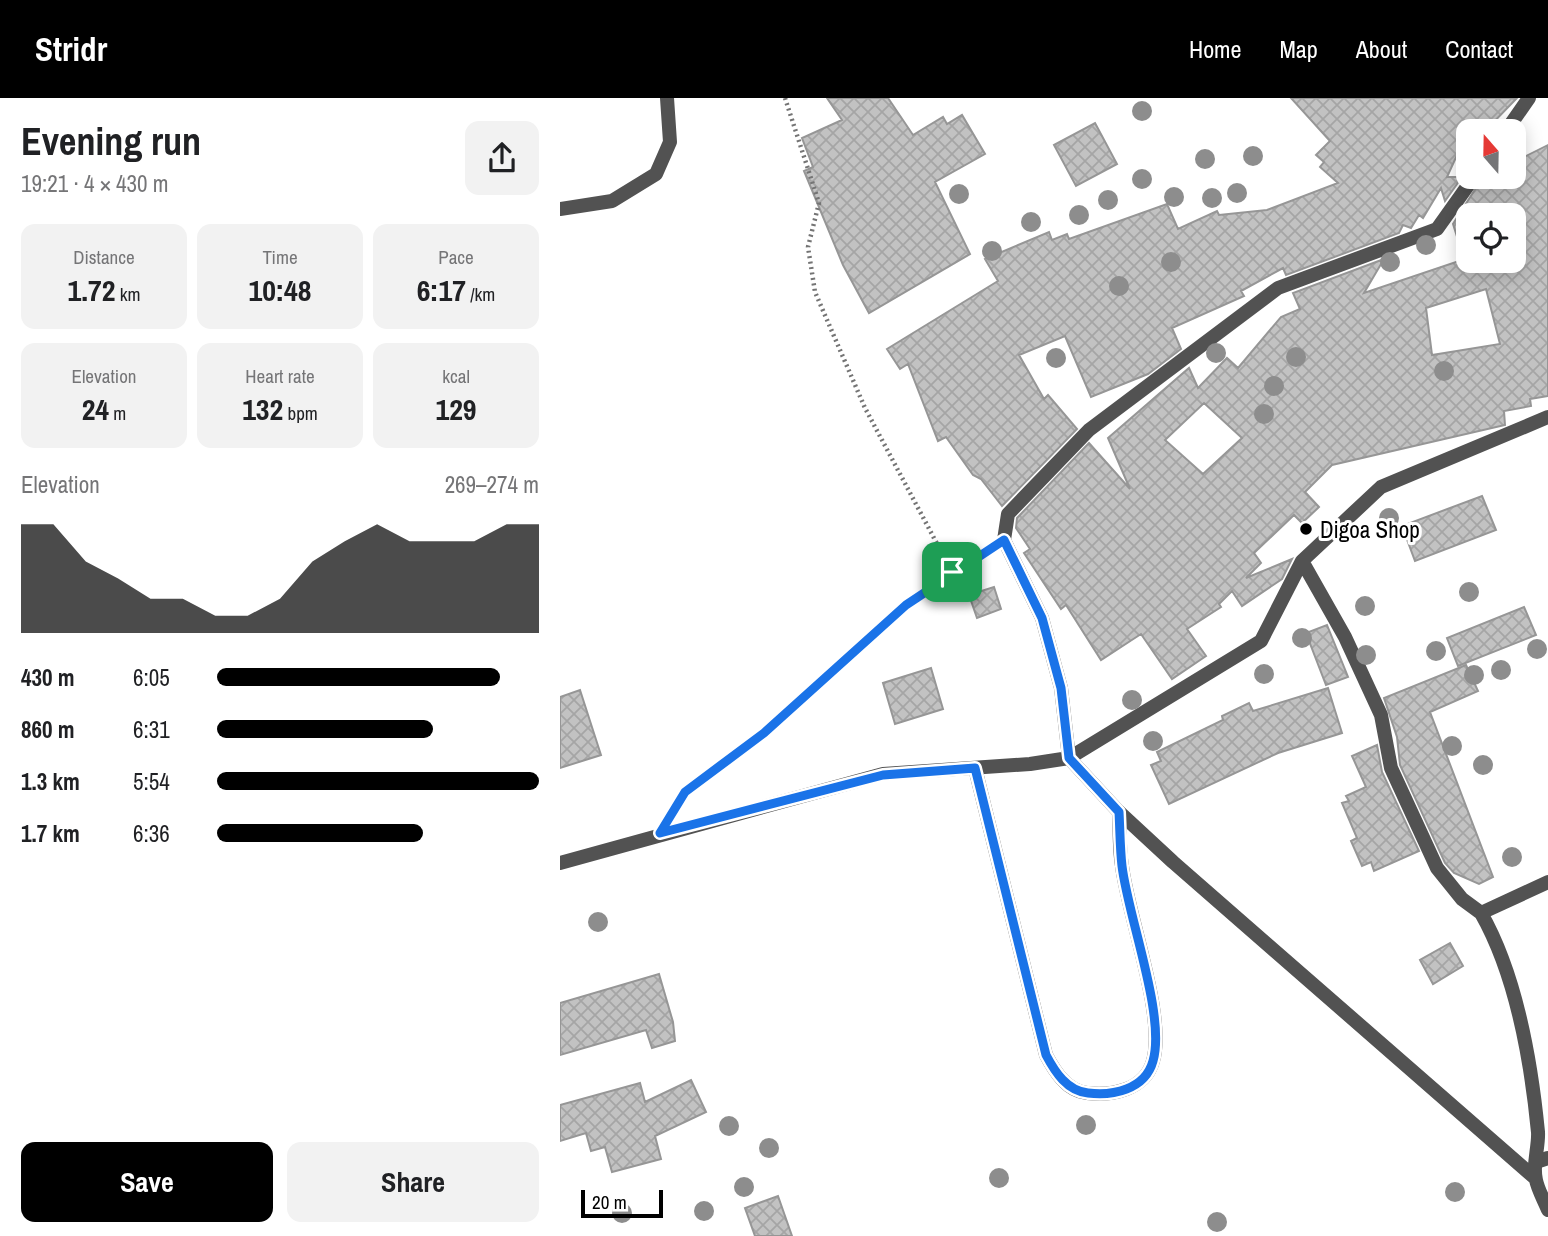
<!DOCTYPE html>
<html lang="en">
<head>
<meta charset="utf-8">
<style>
  body { margin:0; font-family:"Archivo Narrow",sans-serif; background:#f2f2f2; color:#202124; height:100vh; display:flex; flex-direction:column; font-size:26px; white-space:nowrap }
  * { box-sizing:border-box; margin:0 }
  p { font-size:23px; color:#757577 }
  .icon { flex:none; width:38px; height:38px; fill:none; stroke:currentColor; stroke-width:2; stroke-linecap:round; stroke-linejoin:round }
  .map { position:relative; flex:1; overflow:hidden }
  .panel { display:flex; flex-direction:column; background:#fff; width:560px }
  .panel>* { flex:none }
  .needle { width:46px; rotate:340deg }
  .controls { position:absolute; left:896px; top:21px; display:grid; gap:14px }
  .controls a { display:grid; place-items:center; width:70px; height:70px; border-radius:14px; background:#fff; box-shadow:0 4px 18px #0003; font-size:35px }
  .scale { position:absolute; left:21px; bottom:18px; width:82px; box-sizing:border-box; padding-left:7px; border:4px solid #000; border-top:0; font-size:19px; line-height:24px; white-space:nowrap; color:#000; -webkit-text-stroke:5px #fff; paint-order:stroke }
  .pin { position:absolute; display:grid; place-items:center; width:60px; height:60px; color:#fff; margin:-30px; border-radius:14px; box-shadow:0 4px 10px #0006 }
  .round { display:grid; place-items:center; flex:none; width:74px; height:74px; border-radius:14px; background:#f2f2f2 }
  .headline { display:flex; align-items:center; justify-content:space-between; height:119px; padding:0 21px }
  h1 { font-size:38px; font-weight:700; line-height:52px }
  .figures { display:grid; grid-template-columns:repeat(3,1fr); gap:10px; height:119px; padding:7px 21px }
  .figures div { display:grid; align-content:center; border-radius:14px; background:#f2f2f2; text-align:center }
  .figures b { font-size:30px; font-weight:700 }
  .figures small { font-size:19px; font-weight:400 }
  .figures p { font-size:19px }
  .chart { height:196px; padding:14px 21px }
  .chart p { display:flex; justify-content:space-between }
  .chart svg { width:100%; height:126px; margin-top:7px; fill:#000; opacity:.7 }
  .primary-button { display:flex; gap:14px; margin-top:auto; padding:14px 21px }
  .primary-button a { flex:1; height:80px; border-radius:14px; background:#000; color:#fff; font-size:28px; font-weight:700; line-height:80px; text-align:center }
  .primary-button a+a { background:#f2f2f2; color:#202124 }
  ul { padding:0 21px; list-style:none; font-size:23px }
  li { display:grid; grid-template-columns:112px 84px 1fr; align-items:center; height:52px }
  li i { height:18px; border-radius:9px; background:#000 }
  header { display:flex; align-items:center; gap:42px; box-sizing:border-box; height:98px; padding:0 35px; background:#000; color:#fff }
  header strong { font-size:33px }
  nav { display:flex; gap:38px; margin-inline-start:auto; font-size:24px }
  main { display:flex; flex:1; min-height:0 }
  .map>svg:first-child { display:block }
</style>
</head>
<body>
<header>
<strong>Stridr</strong>
<nav><a>Home</a><a>Map</a><a>About</a><a>Contact</a></nav>
</header>
<main>
<section class="panel">
<div class="headline"><div><h1>Evening run</h1><p>19:21 · 4 × 430 m</p></div><a class="round"><svg class="icon" aria-label="share" viewBox="0 0 24 24"><path d="M12 15V3M7 8l5-5 5 5M5 13v7h14v-7"/></svg></a></div>
<div class="figures">
<div><p>Distance</p><b>1.72<small> km</small></b></div>
<div><p>Time</p><b>10:48</b></div>
<div><p>Pace</p><b>6:17<small> /km</small></b></div>
</div>
<div class="figures">
<div><p>Elevation</p><b>24<small> m</small></b></div>
<div><p>Heart rate</p><b>132<small> bpm</small></b></div>
<div><p>kcal</p><b>129</b></div>
</div>
<div class="chart"><p><span>Elevation</span>269–274 m</p>
<svg viewBox="0 0 160 44" preserveAspectRatio="none"><path d="M0 44V6L10 6L20 19L30 25L40 32L50 32L60 38L70 38L80 32L90 19L100 12L110 6L120 12L130 12L140 12L150 6L160 6V44z"/></svg>
</div>
<ul>
<li><b>430 m</b>6:05<i style="width:88%"></i></li>
<li><b>860 m</b>6:31<i style="width:67%"></i></li>
<li><b>1.3 km</b>5:54<i style="width:100%"></i></li>
<li><b>1.7 km</b>6:36<i style="width:64%"></i></li>
</ul>
<div class="primary-button"><a>Save</a><a>Share</a></div>
</section>
<div class="map">
<svg width="988" height="1138" viewBox="0 0 988 1138">
  <defs>
    <pattern id="building-cross-hatch" width="8" height="8" patternUnits="userSpaceOnUse" patternTransform="scale(1.75)"><rect width="8" height="8" fill="#c2c2c2"/><path d="M0 0l8 8M0 8l8-8" fill="none" stroke="#a5a5a5"/></pattern>
  </defs>
  <rect width="100%" height="100%" fill="#fff"/>
  <path fill="url(#building-cross-hatch)" stroke="#969696" stroke-width="2" fill-rule="evenodd" d="M267 0H328L353 37 383 19 387 26 402 17 425 56 375 84 410 156 309 215 283 167 244 73 253 69 242 40 282 22Z
    M731 0H957L925 33H908L887 79H902L885 103 881 90 863 120 859 117 851 130 843 127 839 135 726 177 723 170 681 193 684 198 612 230 621 251 588 276 531 299 505 238 459 257 484 301 488 297 517 331 442 408 421 381 413 377 386 339 378 343 348 266 340 271 327 251 438 183 425 161 489 134 492 142 507 136 509 141 607 106 618 131 657 113 659 117 707 112 778 85 760 69 764 64 756 57 770 43Z
    M535 25 557 66 516 88 494 47Z
    M988 47V298L970 301 971 308 944 313 945 327 772 367 745 394 759 409 742 425 734 417 694 455 701 465 686 480 732 461 722 481 682 508 672 493 659 506 661 509 627 531 646 558 612 581 581 536 541 562 506 507 501 511 464 455 470 451 456 430 457 420 529 345 570 391 548 340 629 270 638 290 667 260 678 270 721 219 740 211 733 195 824 161 804 195 899 163H954V117H908V160L904 161 893 126 923 79H954V64ZM926 191 940 246 872 257 866 210ZM644 305 682 340 643 376 605 342Z
    M922 398 936 432 855 463 842 428Z
    M434 489 441 511 417 520 409 497Z
    M964 509 976 537 898 568 887 540Z
    M767 527 788 579 766 587 746 535Z
    M906 567 918 593 870 614 933 779 919 786 894 775 885 765 840 667 837 639 824 600Z
    M371 570 383 611 335 626 323 585Z
    M768 590 782 635 718 655 609 706 591 667 601 663 597 654 663 622 662 618 689 605 693 613Z
    M20 592 41 657 0 670V599Z
    M817 647 822 674 859 753 814 773 811 764 802 768 791 743 797 740 782 705 789 703 786 698 806 689 792 658Z
    M890 845 903 868 873 886 860 862Z
    M99 876 113 924 115 943 92 950 86 932 0 957V905Z
    M131 982 146 1014 95 1038 101 1061 52 1074 45 1049 31 1053 26 1035 0 1043V1007L80 985 85 1004Z
    M218 1098 232 1138H195L185 1110Z"/>
  <g fill="none" stroke-linecap="round" stroke-linejoin="round">
    <path stroke="#747474" stroke-width="4.5" stroke-dasharray="2 3.5" stroke-linecap="butt" d="M225 0 259 105 248 149 255 194 305 310 392 474
      M113 714C134 678 173 660 205 634 279 572 344 503 428 452"/>
    <path stroke="#525252" stroke-width="14" d="M0 111 52 103 96 76 110 44 107 0
      M415 670 486 957C495 974 507 993 527 995 552 998 585 992 593 963 606 918 568 818 562 768 559 751 560 732 559 714
      M976 1064 988 1060"/>
    <path stroke="#525252" stroke-width="14" d="M946 33 969 0
      M914 79 877 131 718 190 529 332 448 416 444 442 482 520 501 590 509 660 559 714 613 764 975 1080
      M742 463 785 539 821 617 831 670 877 770 902 801 921 815 988 784
      M0 765 323 676 470 666 509 660 701 543 742 463 821 389 988 319
      M921 815C957 878 971 962 978 1034 979 1049 972 1067 976 1082 978 1092 984 1102 988 1112"/>
  </g>
  <g fill="#8d8d8d">
    <circle cx="582" cy="13" r="10"/>
    <circle cx="693" cy="58" r="10"/>
    <circle cx="645" cy="61" r="10"/>
    <circle cx="582" cy="81" r="10"/>
    <circle cx="677" cy="95" r="10"/>
    <circle cx="399" cy="96" r="10"/>
    <circle cx="614" cy="99" r="10"/>
    <circle cx="652" cy="100" r="10"/>
    <circle cx="548" cy="102" r="10"/>
    <circle cx="519" cy="117" r="10"/>
    <circle cx="471" cy="124" r="10"/>
    <circle cx="866" cy="147" r="10"/>
    <circle cx="432" cy="153" r="10"/>
    <circle cx="611" cy="164" r="10"/>
    <circle cx="830" cy="164" r="10"/>
    <circle cx="559" cy="188" r="10"/>
    <circle cx="656" cy="255" r="10"/>
    <circle cx="736" cy="259" r="10"/>
    <circle cx="496" cy="260" r="10"/>
    <circle cx="884" cy="273" r="10"/>
    <circle cx="714" cy="288" r="10"/>
    <circle cx="704" cy="316" r="10"/>
    <circle cx="829" cy="420" r="10"/>
    <circle cx="909" cy="494" r="10"/>
    <circle cx="805" cy="508" r="10"/>
    <circle cx="742" cy="540" r="10"/>
    <circle cx="977" cy="551" r="10"/>
    <circle cx="876" cy="553" r="10"/>
    <circle cx="806" cy="557" r="10"/>
    <circle cx="941" cy="572" r="10"/>
    <circle cx="704" cy="576" r="10"/>
    <circle cx="914" cy="577" r="10"/>
    <circle cx="572" cy="602" r="10"/>
    <circle cx="593" cy="643" r="10"/>
    <circle cx="892" cy="648" r="10"/>
    <circle cx="923" cy="667" r="10"/>
    <circle cx="952" cy="759" r="10"/>
    <circle cx="38" cy="824" r="10"/>
    <circle cx="526" cy="1027" r="10"/>
    <circle cx="169" cy="1028" r="10"/>
    <circle cx="209" cy="1050" r="10"/>
    <circle cx="439" cy="1080" r="10"/>
    <circle cx="184" cy="1089" r="10"/>
    <circle cx="895" cy="1094" r="10"/>
    <circle cx="144" cy="1113" r="10"/>
    <circle cx="62" cy="1115" r="10"/>
    <circle cx="657" cy="1124" r="10"/>
  </g>
  <g fill="none" stroke-linecap="round" stroke-linejoin="round">
    <defs>
      <path id="route" d="M444 442 482 520 501 590 509 660 559 714C560 732 560 751 562 768 568 819 606 918 593 963 585 992 552 998 528 995 507 993 495 974 486 957L415 670 323 677 100 735 125 694 204 635 346 507Z"/>
    </defs>
    <use href="#route" stroke="#fff" stroke-width="14"/>
    <use href="#route" stroke="#1a73e8" stroke-width="9"/>
  </g>
  <circle fill="#000" stroke="#fff" stroke-width="2.5" cx="746" cy="431" r="7"/>
  <g text-anchor="middle" dominant-baseline="central" stroke-width="6" stroke-linejoin="round" paint-order="stroke">
    <g font-size="23" fill="#000" stroke="#fff" text-anchor="start">
      <text x="760" y="431">Digoa Shop</text>
    </g>
  </g>
</svg>
<div class="controls">
<a><svg class="needle" viewBox="-14 -14 28 28"><path d="M0-13l5 13h-10z" fill="#e53935"/><path d="M0 13l5-13h-10z" fill="#757577"/></svg></a>
<a><svg class="icon" aria-label="locate" viewBox="0 0 24 24"><circle cx="12" cy="12" r="6"/><path d="M12 2v4M12 18v4M2 12h4M18 12h4"/></svg></a>
</div>
<div class="scale">20 m</div>
<div class="pin" style="left:392px;top:474px;background:#1e9e55"><svg class="icon" aria-label="arrive" viewBox="0 0 24 24"><path d="M6 21V4h12l-3 4 3 4H6"/></svg></div>
</div>
</main>
</body>
</html>
